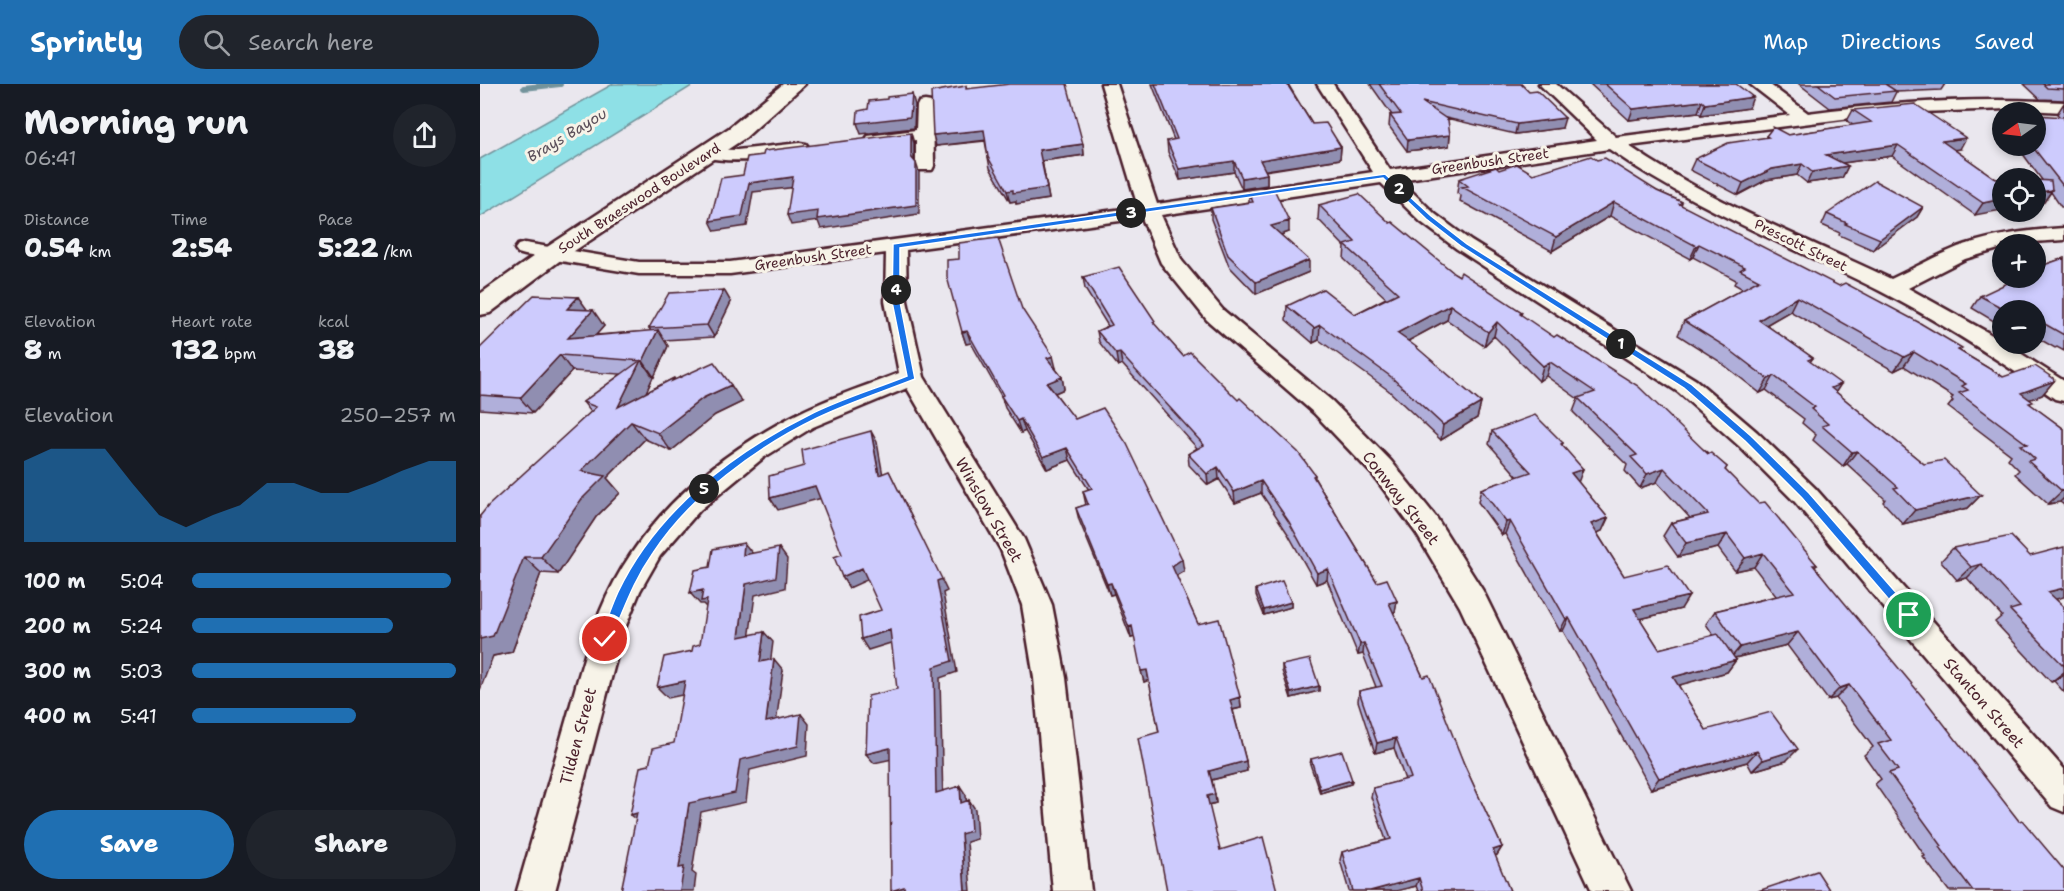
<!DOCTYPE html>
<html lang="en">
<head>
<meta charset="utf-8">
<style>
  body { margin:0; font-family:"Shantell Sans",sans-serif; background:#20242c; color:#f1f3f6; height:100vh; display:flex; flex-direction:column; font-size:22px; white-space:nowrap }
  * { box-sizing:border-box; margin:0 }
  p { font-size:20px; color:#9ea1a6 }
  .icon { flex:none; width:33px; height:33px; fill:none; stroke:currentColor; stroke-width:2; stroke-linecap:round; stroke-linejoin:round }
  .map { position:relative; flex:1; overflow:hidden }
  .drawer { display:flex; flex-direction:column; background:#171b24; width:480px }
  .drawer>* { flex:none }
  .needle { width:39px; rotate:256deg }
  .tools { position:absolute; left:1512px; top:18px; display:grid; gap:12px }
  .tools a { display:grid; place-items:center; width:54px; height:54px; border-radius:50%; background:#171b24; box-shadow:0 3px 9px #0003; font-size:30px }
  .pin { position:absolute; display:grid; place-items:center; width:51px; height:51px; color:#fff; margin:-26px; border:3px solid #fff; border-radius:50%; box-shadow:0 2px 6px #0007 }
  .km { position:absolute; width:30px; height:30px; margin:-15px; border-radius:50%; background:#222; color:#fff; font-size:16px; line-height:30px; text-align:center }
  .round { display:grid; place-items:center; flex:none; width:63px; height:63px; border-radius:32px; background:#20242c }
  .summary { display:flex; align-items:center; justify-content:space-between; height:102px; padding:0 24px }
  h1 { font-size:33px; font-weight:800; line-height:45px }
  .stats { display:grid; grid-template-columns:repeat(3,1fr); gap:9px; height:102px; padding:6px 24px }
  .stats div { display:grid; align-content:center }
  .stats b { font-size:26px; font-weight:800 }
  .stats small { font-size:16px; font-weight:400 }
  .stats p { font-size:16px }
  .chart { height:168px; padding:12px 24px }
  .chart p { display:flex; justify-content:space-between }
  .chart svg { width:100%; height:108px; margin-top:6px; fill:#1f6fb2; opacity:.7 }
  .cta { display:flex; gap:12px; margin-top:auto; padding:12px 24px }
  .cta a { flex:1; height:69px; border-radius:36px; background:#1f6fb2; color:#fff; font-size:24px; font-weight:800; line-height:69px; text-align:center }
  .cta a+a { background:#20242c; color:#f1f3f6 }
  ul { padding:0 24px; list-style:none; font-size:20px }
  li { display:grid; grid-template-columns:96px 72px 1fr; align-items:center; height:45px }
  li i { height:15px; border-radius:8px; background:#1f6fb2 }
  header { display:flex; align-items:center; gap:36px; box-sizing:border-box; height:84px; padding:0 30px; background:#1f6fb2; color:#fff }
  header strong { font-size:28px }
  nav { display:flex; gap:33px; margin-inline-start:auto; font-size:21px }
  .search { width:420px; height:54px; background:#20242c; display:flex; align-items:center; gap:15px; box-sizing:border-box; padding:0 21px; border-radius:33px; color:#9ea1a6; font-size:22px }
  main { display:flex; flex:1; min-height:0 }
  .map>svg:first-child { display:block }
</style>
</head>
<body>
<header>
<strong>Sprintly</strong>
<div class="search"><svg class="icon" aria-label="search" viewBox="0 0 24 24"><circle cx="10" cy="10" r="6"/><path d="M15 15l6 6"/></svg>Search here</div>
<nav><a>Map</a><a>Directions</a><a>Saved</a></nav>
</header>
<main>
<section class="drawer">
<div class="summary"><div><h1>Morning run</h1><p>06:41</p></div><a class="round"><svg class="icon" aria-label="share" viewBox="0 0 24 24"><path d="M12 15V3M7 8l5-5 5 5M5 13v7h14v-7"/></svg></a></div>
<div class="stats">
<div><p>Distance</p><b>0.54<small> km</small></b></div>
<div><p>Time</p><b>2:54</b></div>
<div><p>Pace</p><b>5:22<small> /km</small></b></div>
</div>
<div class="stats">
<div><p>Elevation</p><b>8<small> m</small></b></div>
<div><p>Heart rate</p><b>132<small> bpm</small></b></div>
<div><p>kcal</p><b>38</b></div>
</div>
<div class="chart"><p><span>Elevation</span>250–257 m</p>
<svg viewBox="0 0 160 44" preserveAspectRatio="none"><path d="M0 44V11L10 6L20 6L30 6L40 20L50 33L60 38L70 33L80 29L90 20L100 20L110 24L120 24L130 20L140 15L150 11L160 11V44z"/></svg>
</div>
<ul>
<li><b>100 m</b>5:04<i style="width:98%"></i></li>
<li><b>200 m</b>5:24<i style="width:76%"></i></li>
<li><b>300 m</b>5:03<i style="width:100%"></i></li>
<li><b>400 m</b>5:41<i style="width:62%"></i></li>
</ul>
<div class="cta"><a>Save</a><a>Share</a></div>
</section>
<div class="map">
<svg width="1584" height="807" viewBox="0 0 1584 807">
  <rect width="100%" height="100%" fill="#eae7ee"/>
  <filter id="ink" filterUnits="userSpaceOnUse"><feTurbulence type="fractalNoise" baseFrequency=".0167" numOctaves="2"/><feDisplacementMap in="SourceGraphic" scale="12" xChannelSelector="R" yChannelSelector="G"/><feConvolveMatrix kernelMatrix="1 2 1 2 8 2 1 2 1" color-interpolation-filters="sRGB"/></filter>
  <g filter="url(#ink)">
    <path fill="#8ee0e6" stroke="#73939b" stroke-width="1.5" d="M133 0H215L0 133V75Z"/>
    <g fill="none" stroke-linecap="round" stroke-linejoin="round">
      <path stroke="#73939b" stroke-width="6" d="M44 4 80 0"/>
      <defs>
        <path id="minor" d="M621 0H637L677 120 893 88 837 0H853L910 86 1117 56 1059 0H1076L1136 53 1310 31 1270 0H1289L1328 29C1414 18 1498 13 1584 18V28L1528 25 1410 29 1149 62C1230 118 1323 153 1411 195 1433 185 1455 172 1478 163 1512 151 1549 146 1584 144V156L1522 160V164L1485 175 1428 204 1507 248 1584 297V317L1575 315C1519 276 1461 238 1400 207 1309 161 1213 124 1129 65L920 96 955 130 991 157 1216 296 1277 348 1335 404 1584 685V728L1572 723 1315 418 1259 362 1198 308 977 165 941 138 901 99 681 131 702 177 743 226 852 317 911 377 956 433 1003 507 1151 807H1112L980 523 936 449 893 391 834 329 727 236 681 179 662 134 426 166 427 217 444 293 544 455 572 521 586 594 611 807H573L554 594 542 521 521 466 427 304 333 343 283 374 220 426 180 472 160 507 143 549 75 807H37C53 752 69 696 85 641 96 603 105 565 120 528 154 445 220 384 298 340 336 318 378 305 419 289L405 217 406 169 250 190H159L45 171 38 169 35 165 38 161 45 159 159 178H250L658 123Z
          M445 17 451 18 453 22 454 82 452 86H438L436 82V56L394 61 388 60 385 56 388 52 436 46 437 22 439 18Z
          M320 59 326 60 329 64 326 68C297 75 252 80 223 73L220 69 223 65 257 66Z"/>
        <path id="secondary" d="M303 0H325L265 54 82 175 10 229 0 231V210L64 165 249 44Z"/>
      </defs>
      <use href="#minor" stroke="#4a1f2b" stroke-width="5"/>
      <use href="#secondary" stroke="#4a1f2b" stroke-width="5"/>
      <use href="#minor" fill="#f7f3e8" fill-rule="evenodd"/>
      <use href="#secondary" fill="#f7f3e8" fill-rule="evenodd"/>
    </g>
    <path fill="#b0afda" stroke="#4a1f2b" stroke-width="1.5" d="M672 0H808L832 40 861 63 860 75 785 87 787 90V101L762 105 754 88 700 96 688 68 687 57 694 56Z
      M890 0H1041L1082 44 1035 50 966 34 970 51 969 62 927 67 909 42 910 31H912Z
      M1110 0H1256L1269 24 1221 31 1218 28 1149 36Z
      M1319 0H1465L1461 6 1416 8 1411 18 1350 24Z
      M1544 0H1584V16L1560 15Z
      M486 2 487 5 603 60 604 71 562 77 569 115 536 120V117L530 118 510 84 508 73 505 57 456 62Z
      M1584 19V123H1581L1571 108 1564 118 1562 96 1537 62H1556L1580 33 1577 30Z
      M1373 26 1480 65 1475 66 1516 95H1522L1495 131 1412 72 1362 79 1368 82 1362 94 1327 99 1317 91 1286 96 1258 111 1210 86 1215 75 1286 54V52L1308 51 1373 41 1367 37Z
      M1117 76 1177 107 1202 118 1201 122 1480 267 1523 293 1574 297 1562 311 1549 315 1551 321 1584 345V421L1580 418 1568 420 1535 390 1539 386 1528 375 1531 371 1468 323 1473 317 1471 315 1473 313 1424 282 1414 287 1310 227 1286 241 1333 274 1330 278 1356 308 1444 380 1501 411 1488 424 1423 440 1403 418 1405 415 1367 380 1363 382 1333 356 1336 351 1322 339 1324 335 1286 306 1280 309 1239 277 1198 251 1204 237 1263 205 1254 200 1256 196 1213 173 1210 175 1130 132 1072 167 980 117 981 112 977 109 979 95 1019 86 1053 90Z
      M769 109 809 148 801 151 829 188 776 210 749 182 731 135V124L769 118Z
      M839 121 910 139 974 189 1042 228 1041 231 1247 383 1245 386 1337 481 1335 483 1584 807H1469L1443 773 1445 772 1395 700 1401 695 1384 671 1393 663 1356 614 1348 616 1307 561 1255 574 1256 576 1247 588 1198 601 1226 646 1306 677 1272 687 1267 678 1171 705 1083 547H1080L1025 450 1022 451 998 418 1001 405 1038 393 1009 360 1012 347 1083 359 1082 361 1098 398 1128 434 1122 447 1117 449 1144 492 1201 525 1160 535 1179 565 1234 552 1226 540 1235 527 1296 512 1274 483 1255 487 1238 464 1198 473 1183 452 1191 439 1210 434 1177 398 1160 404 1145 387 1147 381 1093 328 1098 315 1066 292 1059 297 1014 252 1004 262 967 236 928 257 1001 319 997 334 961 356 908 306 839 256 833 259 806 236 807 222 875 230 906 214 864 175 865 163 838 135Z
      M1443 123 1437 133 1393 166 1359 151 1360 149 1342 141 1347 130Z
      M1584 174V267L1577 263 1575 264 1556 253V226H1522V242L1492 224 1500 212 1556 194V185L1558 183Z
      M603 193 675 241 703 272 835 391V395L897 498 917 517 915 528 913 529 984 680 1022 763 1017 771 1015 772 1030 807H938L936 802 916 807H869L860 776 862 768 906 756 891 713 893 704 925 696 914 664 895 669 878 617 879 607 896 603 883 570 878 571 847 496 836 500 808 450 781 409 755 419 739 395 728 401 709 381 708 370 717 364 642 280 638 282 619 258 617 247 628 242 605 205Z
      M98 213 107 226 124 242 116 251 171 247 169 244 251 218 234 253 184 256 188 262 174 293 173 292V293L166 309 194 294 195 296 262 318 235 331 191 367 165 355 127 394 140 409 116 433 78 490 61 489 32 568 13 572 0 432 111 328 103 318 141 290 92 287 53 329 0 325V264Z
      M542 225 576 284H575L582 293 584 305 575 309 704 487 696 491 718 540 760 613 761 624 753 626 766 677 767 687 732 696 736 719 729 721 687 807 679 648 669 596 664 598 655 553 651 554 634 510 630 511 599 436 596 424 606 421 603 407 609 406 590 376 567 385 545 347 541 349 525 324 521 312 491 259 486 260 482 248Z
      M1473 464 1550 472 1576 515 1584 523V608L1574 597 1571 598 1515 538 1522 532 1487 494 1477 496 1461 477Z
      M776 505 811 518V523L784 531 776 511Z
      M802 581 839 602V607L811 614 802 587Z
      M831 675 872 696 871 700 840 709 830 680Z"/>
    <path fill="#908eb1" stroke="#4a1f2b" stroke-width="1.5" d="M432 10 435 21 434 44 381 50 377 39Z
      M1273 13 1269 24 1221 31 1225 20Z
      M1222 17 1218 28 1149 36 1153 25Z
      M1085 34 1082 44 1035 50 1037 40Z
      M504 46 507 56 456 62 453 51Z
      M431 49 434 59V82L431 73Z
      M970 51 969 62 927 67 928 56Z
      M1486 54 1480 65 1455 68 1462 57Z
      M603 60 604 71 562 77 569 115 536 120V117L530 118 527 107 559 66Z
      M1418 61 1412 72 1341 82 1346 71Z
      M861 63 860 75 780 87V76Z
      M754 77V88L700 96 699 85Z
      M436 79 439 88V130L341 145 338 137 311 141 307 131Z
      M1322 80 1317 91 1286 96 1258 111 1263 99 1292 85Z
      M1368 82 1362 94 1327 99 1332 88Z
      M787 90V101L762 105V94Z
      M313 93 317 103 273 108 267 142 235 147 230 137 269 99Z
      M1572 106 1564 118 1556 119V109Z
      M1522 115V126L1495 131 1503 119Z
      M1134 118 1130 132 1072 167 1076 153Z
      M1443 123 1437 133 1393 166 1400 155Z
      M809 137V148L791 154V142Z
      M1219 160 1213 173 1210 175 1216 162Z
      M829 176V188L776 210V198Z
      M244 206 251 218 234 253 227 241Z
      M98 213 109 228 87 225Z
      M1317 213 1310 227 1272 249 1279 236Z
      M970 221 967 236 915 264 917 249Z
      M113 226 124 242 100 269 88 254Z
      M1017 238 1014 252 1004 262 1008 248Z
      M840 241 839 256 833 259 834 244Z
      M178 246 188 262 174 293 163 277Z
      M487 247 491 259 486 260 482 248Z
      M1434 268 1424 282 1414 287 1424 273Z
      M640 269 642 280 638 282 636 270Z
      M80 271 92 287 53 329 40 314Z
      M573 272 576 284 570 286 567 274Z
      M161 276 173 293 152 339 165 355 127 394 140 409 116 433 78 490 61 473 101 387 138 323Z
      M1070 278 1066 292 1059 297 1063 282Z
      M1294 292 1286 306 1280 309 1288 295Z
      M582 293 584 305 570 311 567 299Z
      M1574 297 1562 311 1529 323 1541 309Z
      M1361 300 1352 314 1351 304Z
      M251 301 262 318 235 331 191 367 178 349 223 314Z
      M1001 319 997 334 961 356 963 341Z
      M541 335 545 347 541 349 537 337Z
      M391 347 397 358 405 403 399 391Z
      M587 364 590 376 567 385 563 373Z
      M1377 367 1367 380 1363 382 1372 368Z
      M738 383 739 395 728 401 727 390Z
      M1184 384 1177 398 1160 404 1167 390Z
      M1103 385 1098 399 1091 389Z
      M409 387 467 507 463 509 477 588 460 594 463 718 456 709Z
      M781 397V409L755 419 754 408Z
      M335 402 342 414 298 426 290 414Z
      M1584 406V414L1580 418 1568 420 1582 407Z
      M1501 411 1488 424 1423 440 1435 426Z
      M1128 434 1122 447 1105 453 1111 440Z
      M1030 437 1025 450 1022 451 1026 438Z
      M1247 450 1238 464 1198 473 1206 459Z
      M264 459 273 470 263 471Z
      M299 464 307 475 305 504 275 511 268 563 259 553 266 500Z
      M1283 469 1274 483 1255 487 1265 474Z
      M44 473 61 489 32 568 13 572 0 606V555Z
      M702 475 704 487 694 493 692 482Z
      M1501 480 1487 494 1477 496 1491 483Z
      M382 484 389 495 369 504 362 493Z
      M848 485 847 496 836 500 837 489Z
      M631 499 634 510 630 511 627 500Z
      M1584 504V513L1553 521 1568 508Z
      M223 506 233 518 231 528 223 520H220L210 509Z
      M1209 512 1201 525 1147 538 1154 525Z
      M917 517 915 528 907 530 909 519Z
      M811 518V523L784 531V526Z
      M1089 534 1083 547H1080L1086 535Z
      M652 542 655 553 651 554 649 543Z
      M410 546 417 557 388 566 381 555Z
      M284 548 293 558 289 589 280 578Z
      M1318 548 1307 561 1250 575 1260 563Z
      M884 559 883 570 878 571 880 560Z
      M294 575 303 586 295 648 286 638Z
      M1256 576 1247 588 1185 605 1193 593Z
      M667 586 669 596 664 598 661 587Z
      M1584 588V590L1574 597 1571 598Z
      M205 597 216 608 188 614 177 603Z
      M1369 601 1356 614 1348 616 1360 604Z
      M839 602V607L811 614V609Z
      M760 613 761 624 751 626 750 616Z
      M321 630 329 640 327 672 270 686 266 718 221 728 212 788 216 791 214 807H200L199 784 209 719 260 676Z
      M916 654 914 664 895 669 897 659Z
      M410 664 417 674 394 679 386 670Z
      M1318 665 1306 677 1272 687 1283 676Z
      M1277 667 1267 678 1171 705 1179 694Z
      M766 677 767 687 731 696 729 687Z
      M872 696 871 700 840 709V705Z
      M480 702 486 711 487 728 481 719Z
      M735 710 736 719 728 721 727 712Z
      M489 716 495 725 497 755 487 758 491 807H485L481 750Z
      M157 729 162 740 150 731Z
      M1022 763 1017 771 1008 774 1013 766Z
      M939 794 936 802 916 807H890Z
      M424 803 428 807H411Z"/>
    <path fill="#cdcbfd" stroke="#4a1f2b" stroke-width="1.5" d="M530 0H587L603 60 559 66 567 104 533 109V106L527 107 508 73 504 46 453 51 451 8 486 2V5Z
      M675 0H807L832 40 846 39 861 63 780 76 787 90 762 94 754 77 699 85 687 57 697 55Z
      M899 0H1041L1049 8 1057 7 1085 34 1037 40 942 18 968 36 970 51 928 56 910 31 921 30Z
      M1125 0H1256L1273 13 1225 20 1222 17 1153 25Z
      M1338 0H1405L1416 7 1355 13Z
      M1563 0H1584V5L1567 4Z
      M432 10 430 33 377 39 378 27 388 25 389 17 407 15V13Z
      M1435 20 1486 54 1462 57 1516 95H1522V115L1503 119 1418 61 1346 71 1368 82 1332 88 1322 80 1292 85 1263 99 1215 75 1248 59 1288 53 1286 52 1293 43 1308 51 1391 38 1373 26Z
      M1556 31 1584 33V103L1552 62H1556Z
      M431 49V73L436 79V121L337 135 338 127 307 131 313 93 269 99 262 132 230 137 241 94 263 91 267 73 283 71 284 67Z
      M1111 72 1117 76 1125 74 1177 107 1202 118 1199 120 1359 202 1365 199 1440 239 1482 264 1478 266 1523 293 1555 282 1573 294 1574 297 1541 309 1553 318 1549 319 1584 345V406L1582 407 1548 377 1555 375 1540 361 1547 360 1479 309 1488 306 1482 302 1486 300 1434 268 1424 273 1317 213 1279 236 1333 274 1328 276 1361 300 1351 304 1444 380 1464 376 1501 411 1435 426 1414 404 1418 403 1377 367 1372 368 1342 342 1348 340 1331 325 1335 323 1294 292 1288 295 1246 263 1204 237 1279 196 1260 186 1265 183 1219 160 1216 162 1134 118 1076 153 982 103 988 102 979 95 1016 83 1019 86 1037 80 1053 90Z
      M1556 96 1571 97 1572 106 1556 109Z
      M1395 97 1443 123 1400 155 1365 140 1367 139 1347 130Z
      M794 105 809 137 791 142 829 176 776 198 748 171 731 124 773 118 769 109Z
      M879 110 910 139 912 138 974 189 979 192 981 188 1042 228 1040 230 1074 253 1077 251 1158 302 1228 370 1231 369 1247 383 1245 386 1278 419 1285 418 1337 481H1333L1446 617 1539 737 1542 736 1584 786V807H1493L1460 763 1462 762 1409 689 1418 686 1398 660 1411 656 1369 601 1360 604 1318 548 1260 563 1235 527 1314 508 1283 469 1265 474 1247 450 1206 459 1191 439 1228 430 1184 384 1167 390 1151 373 1157 371 1098 314 1115 308 1070 278 1063 282 1017 238 1008 248 970 221 917 249 935 262 1001 319 963 341 910 292 840 241 834 244 807 222 843 205 875 230 918 209 865 161 875 158 839 121Z
      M518 154 542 225 573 272 567 274 582 293 567 299 595 335 623 324 647 360 702 475 692 482 718 540 739 535 760 613 750 616 766 677 729 687 735 710 727 712 740 766 783 753 797 807H687L658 654 679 648 667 586 661 587 652 542 649 543 631 499 627 500 596 424 608 420 603 407 612 404 587 364 563 373 541 335 537 337 521 312 523 311 487 247 482 248 467 193V176L479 175V159Z
      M1584 174V251L1556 235V226H1526L1500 212 1538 194H1556V188L1563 185 1558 183Z
      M639 183 675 237 673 238 703 272 710 268 758 316 760 314 818 368 835 391 833 392 897 498 907 495 917 517 909 519 943 593 949 591 984 680 1022 763 1013 766 1030 807H943L939 794 890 807H873L862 768 911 755 893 704 931 694 916 654 897 659 879 607 902 602 884 559 880 560 848 485 837 489 809 438 781 397 754 408 738 383 727 390 708 370 724 361 640 269 636 270 617 247 632 241 603 193Z
      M244 206 227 241 169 244 189 209Z
      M54 211 98 213 87 225 113 226 88 254 178 246 163 277 80 271 40 314 0 311V264Z
      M161 276 138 323 194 294 192 297 234 278 251 301 223 314 178 349 151 338 101 387 125 392 101 416 61 473H44L13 552 0 555V432L8 422 116 323 103 318Z
      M1055 331 1083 359 1081 360 1103 385 1091 389 1128 434 1111 440 1144 492 1188 481 1209 512 1154 525 1179 565 1238 550 1256 576 1193 593 1226 646 1291 628 1318 665 1283 676 1277 667 1179 694 1089 534 1086 535 1030 437 1026 438 1001 405 1051 388 1012 347Z
      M391 347 399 391 409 387 462 495 457 497 472 577 454 583 456 709 480 702 481 719 489 716 491 747 481 750 485 807H425L424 803 411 807 410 664 386 670 388 612 417 605 410 546 381 555 379 533 401 526 382 484 362 493 354 473 362 470 335 402 290 414 289 392 324 382 322 366Z
      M1531 452 1550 472 1584 463V504L1568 508 1584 523V582L1530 526 1540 523 1501 480 1491 483 1473 464Z
      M264 459 263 471 299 464 296 493 266 500 259 553 284 548 280 578 294 575 286 638 321 630 318 662 260 676 255 709 209 719 199 784 204 783 200 807H141L157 729 150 731 160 683 169 681 173 664 194 659 205 597 177 603 184 573 212 567 213 562 220 560 227 516 221 517 223 506 210 509 215 486 230 483 233 465Z
      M802 497 811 518 784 526 776 505Z
      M830 575 839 602 811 609 802 581Z
      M862 667 872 696 840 705 831 675Z
      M1337 787 1350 807H1278Z"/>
  </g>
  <path fill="#1a73e8" stroke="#fff" stroke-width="1.5" d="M905 90 951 132 987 160 1211 300 1271 352 1329 409 1433 528V534H1425L1322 414 1265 357 1204 304 982 163 946 135 903 94 420 164V218L435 295C402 308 368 319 337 334 277 363 210 412 173 469 152 499 144 526 129 559H121L119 555C126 540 131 523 138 508 176 428 252 369 329 331 360 315 395 305 427 292L412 218 413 160Z"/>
  <g text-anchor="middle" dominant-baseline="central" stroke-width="6" stroke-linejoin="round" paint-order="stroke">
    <g font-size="14" fill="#4a1f2b" stroke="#f7f3e8">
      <text transform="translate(1010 77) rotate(-8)">Greenbush Street</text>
      <text transform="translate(159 114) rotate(-33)">South Braeswood Boulevard</text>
      <text transform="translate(1321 161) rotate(26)">Prescott Street</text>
      <text transform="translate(333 173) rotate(-8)">Greenbush Street</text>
    </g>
    <g font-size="15" font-style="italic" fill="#5b4f5a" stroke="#f7f3e8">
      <text transform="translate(87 51) rotate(-31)">Brays Bayou</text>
    </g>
    <g font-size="16" fill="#4a1f2b" stroke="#f7f3e8">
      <text transform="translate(921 414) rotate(52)">Conway Street</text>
      <text transform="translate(509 426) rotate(60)">Winslow Street</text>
      <text transform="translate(1504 619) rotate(49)">Stanton Street</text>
      <text transform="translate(98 652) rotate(-75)">Tilden Street</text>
    </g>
  </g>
</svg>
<div class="tools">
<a><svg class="needle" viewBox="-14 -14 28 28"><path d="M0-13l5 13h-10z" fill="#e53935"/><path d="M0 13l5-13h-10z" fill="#9ea1a6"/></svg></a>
<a><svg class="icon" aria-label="locate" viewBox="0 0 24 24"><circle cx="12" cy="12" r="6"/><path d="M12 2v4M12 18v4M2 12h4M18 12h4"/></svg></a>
<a>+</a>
<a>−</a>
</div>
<div class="pin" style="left:1429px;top:531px;background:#1e9e55"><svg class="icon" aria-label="arrive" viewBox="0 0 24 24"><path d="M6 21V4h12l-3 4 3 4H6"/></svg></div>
<div class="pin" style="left:125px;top:555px;background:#d93025"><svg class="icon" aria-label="check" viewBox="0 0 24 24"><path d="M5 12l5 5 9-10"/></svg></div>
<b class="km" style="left:1141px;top:260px">1</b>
<b class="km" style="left:919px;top:105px">2</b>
<b class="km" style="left:651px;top:129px">3</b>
<b class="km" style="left:416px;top:206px">4</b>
<b class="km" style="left:224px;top:405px">5</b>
</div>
</main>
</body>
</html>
